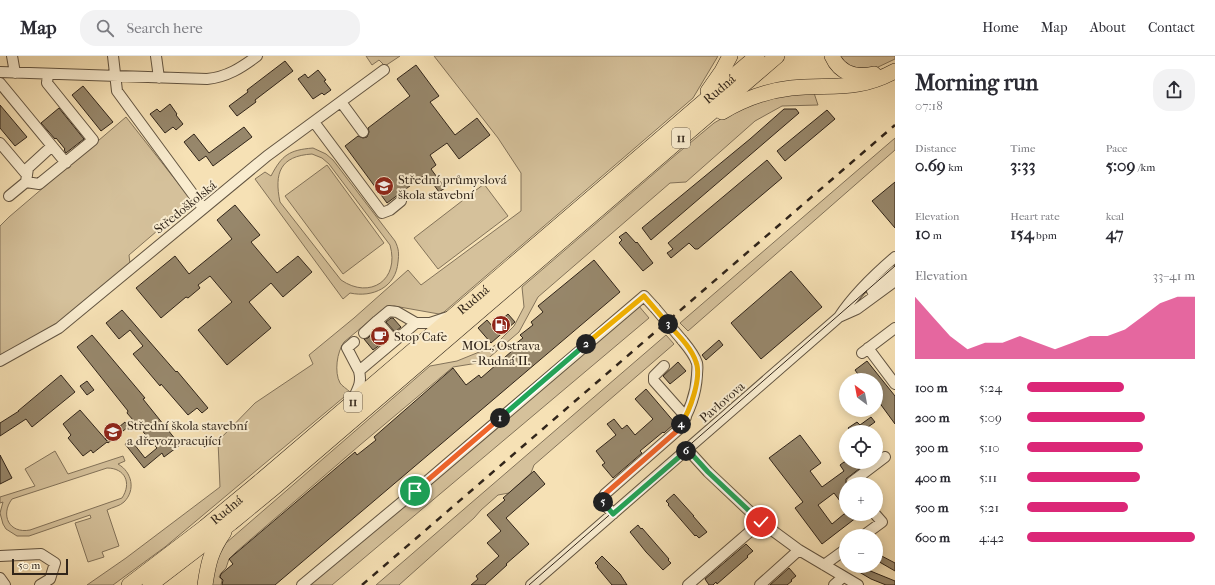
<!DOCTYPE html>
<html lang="en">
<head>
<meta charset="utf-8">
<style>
  body { margin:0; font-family:"IM FELL French Canon",serif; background:#f2f2f3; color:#2b2b33; height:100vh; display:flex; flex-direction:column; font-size:15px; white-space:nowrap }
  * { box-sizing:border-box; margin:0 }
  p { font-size:13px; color:#7c7c81 }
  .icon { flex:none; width:22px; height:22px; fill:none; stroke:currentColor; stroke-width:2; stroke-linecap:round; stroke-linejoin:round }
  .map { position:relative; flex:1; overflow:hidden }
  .panel { display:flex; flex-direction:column; background:#fff; width:320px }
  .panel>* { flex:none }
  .needle { width:26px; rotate:328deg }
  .buttons { position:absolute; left:839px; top:317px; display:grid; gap:8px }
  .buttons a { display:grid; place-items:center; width:44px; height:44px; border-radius:50%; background:#fff; box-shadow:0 2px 10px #0003; font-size:20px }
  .scale { position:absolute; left:12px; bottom:10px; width:56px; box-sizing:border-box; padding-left:4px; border:2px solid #31251a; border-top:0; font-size:11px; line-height:14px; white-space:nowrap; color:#31251a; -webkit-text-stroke:3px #f9eccf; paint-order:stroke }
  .pin { position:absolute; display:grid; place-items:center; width:34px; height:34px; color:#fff; margin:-17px; border:2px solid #fff; border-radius:50%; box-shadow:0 1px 4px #0007 }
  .km { position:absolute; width:20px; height:20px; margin:-10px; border-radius:50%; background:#222; color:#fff; font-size:11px; line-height:20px; text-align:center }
  .round { display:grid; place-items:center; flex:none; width:42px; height:42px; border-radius:16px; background:#f2f2f3 }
  .summary { display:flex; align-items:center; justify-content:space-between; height:68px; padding:0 20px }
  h1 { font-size:22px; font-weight:800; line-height:30px }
  .stats { display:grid; grid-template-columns:repeat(3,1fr); gap:6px; height:68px; padding:4px 20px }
  .stats div { display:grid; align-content:center }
  .stats b { font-size:17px; font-weight:800 }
  .stats small { font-size:11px; font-weight:400 }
  .stats p { font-size:11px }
  .chart { height:112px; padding:8px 20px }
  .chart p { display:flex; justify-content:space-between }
  .chart svg { width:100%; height:72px; margin-top:4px; fill:#db2777; opacity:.7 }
  ul { padding:0 20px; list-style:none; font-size:13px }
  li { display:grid; grid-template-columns:64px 48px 1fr; align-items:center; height:30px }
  li i { height:10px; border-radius:5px; background:#db2777 }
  header { display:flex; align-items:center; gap:24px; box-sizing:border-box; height:56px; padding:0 20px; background:#fff; border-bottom:1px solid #e1e1e2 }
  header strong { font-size:19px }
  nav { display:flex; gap:22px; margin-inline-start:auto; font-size:14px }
  .search { width:280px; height:36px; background:#f2f2f3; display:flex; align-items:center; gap:10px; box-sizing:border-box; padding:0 14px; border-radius:16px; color:#7c7c81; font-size:15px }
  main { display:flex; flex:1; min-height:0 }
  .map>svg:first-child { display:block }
</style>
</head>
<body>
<header>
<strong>Map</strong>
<div class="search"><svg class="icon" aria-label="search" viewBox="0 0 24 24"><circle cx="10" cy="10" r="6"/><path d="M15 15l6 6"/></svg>Search here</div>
<nav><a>Home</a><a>Map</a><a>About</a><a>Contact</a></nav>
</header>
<main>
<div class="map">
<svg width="895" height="529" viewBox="0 0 895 529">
  <rect width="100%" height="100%" fill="#f6e1b5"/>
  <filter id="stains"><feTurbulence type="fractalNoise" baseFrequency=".005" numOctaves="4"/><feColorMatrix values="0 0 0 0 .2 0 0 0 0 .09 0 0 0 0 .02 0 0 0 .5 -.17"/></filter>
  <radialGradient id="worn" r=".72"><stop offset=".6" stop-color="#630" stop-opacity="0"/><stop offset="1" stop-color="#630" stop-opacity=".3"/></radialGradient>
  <path fill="#d5c19b" stroke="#83735a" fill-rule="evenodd" d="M366 0H400L385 10 379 4 372 9Z
    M434 0H718L693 42 444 256 439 258 394 250 385 252 344 286C337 296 334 316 340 327 342 330 347 333 350 336L165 491 113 529H87L126 502 220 431 218 385 255 347 313 308 309 299 354 262 408 214 421 229 521 155V117L498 82Z
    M839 0H895V3L876 12H851Z
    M814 37 818 49 782 50 755 65 686 126 670 127 538 241 519 276 484 306 453 311 360 389 236 496 229 503 226 512 221 517 219 521 222 524 221 529H211L214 508 226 487 430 310 457 305 494 290 514 270 524 251 522 231 672 102 714 67 736 54 780 39Z
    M126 61 192 145 129 199 130 208 55 271 0 299V170L9 161Z
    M895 82V94L688 275 680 267Z
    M313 92 326 98 333 104 395 185C399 193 399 198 398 206 396 231 373 242 350 237L343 243 255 123 265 116 271 120C282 99 289 94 313 92ZM312 98 322 102 329 108 390 189C400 224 370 244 341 224L280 146C274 117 280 100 312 98Z
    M327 109 384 187 343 218 285 140Z
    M484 128 508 160 438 213 414 182Z
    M638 249 649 262 332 529H310Z
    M666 279 674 288 534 409 531 417 509 437 498 439 481 454 474 462 399 529H376Z
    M55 395 68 418 123 400 125 405 118 408C132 416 136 434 124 446 120 450 113 451 107 454L119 490 102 496 104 501 88 506 75 467 91 462 90 459 29 480H17L6 473 3 468 0 457 3 446 0 447V441L35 430 25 413ZM107 412C125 412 132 427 122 442L30 474C9 478 0 459 12 443Z"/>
  <path fill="#97876b" stroke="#31251a" d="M285 5 293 15 255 44 256 46 237 60 229 50 248 36 247 34Z
    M416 9 439 40 430 46 455 79 477 62 490 79 459 103 447 87 430 99 436 109 431 113 445 132 439 136 426 118 387 147 345 90 358 80 363 82 367 81 369 76 368 72 410 40 397 23Z
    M318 14 326 24 324 25 331 34 324 39 322 37 313 43 298 23 305 18 308 22Z
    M83 30 113 66 101 75 72 39Z
    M170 48 177 58 176 59 183 68 176 74 173 71 165 77 150 58 157 53 160 56Z
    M0 49 27 81 15 90 0 72Z
    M59 52 84 83 66 97 64 94 65 93 56 82 55 83 41 67Z
    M784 53H796L799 57 651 184 642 172 750 83Z
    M827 54 835 63 785 105 777 95Z
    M244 71 252 81 213 110 206 100 199 105 184 86 194 78 209 97Z
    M767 104 782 122 698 193H695L689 187 671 202 667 197 673 193 668 187Z
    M895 126V172L872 145Z
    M235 149 260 179 251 186 277 217 298 200 312 216 283 241 271 227 249 246 271 272 227 309 198 274 232 246 210 220 198 229 200 232 188 242 186 241 161 262 136 232 175 200 189 218 232 183 217 164Z
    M626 176 636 187 637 186 653 207 643 215 619 187 622 184 619 181Z
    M594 204 620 236 275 529H222L223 524 220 521 221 518 233 508 229 503 355 396 357 399 376 384 374 381 453 312 466 329 479 319 481 322 512 295 510 292 523 282 520 279 533 269 531 266 543 256 538 250Z
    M791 215 822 251 761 303 731 267Z
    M122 254 176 316 177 315 208 352 202 357 197 352 188 359 161 328 160 330 133 298 143 290 130 274 119 283 106 267Z
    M508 258 515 266 491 287 478 272 487 264 493 271Z
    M391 262H393L401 271 395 276 386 266Z
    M376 274 385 285 373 294 364 283 368 282Z
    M92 279 145 342 143 343 180 389 164 401 162 397 144 412 125 388 130 383 145 402 157 392 127 357 128 355 77 291Z
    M719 284 723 289 706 304 702 299Z
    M867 305 895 340V368L876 342V324H862L855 314Z
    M678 306 686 315 670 328 663 320Z
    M61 319 75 336 32 371 26 363 0 380V367L19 355H18Z
    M87 325 94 334 87 339 80 330Z
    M646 333 675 367 664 377 663 376 640 395 642 397 613 422 602 409 605 407 596 395 616 379 607 368 614 363 622 373 627 369 635 379 653 363 635 343Z
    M80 354 107 385 105 383 114 375 112 372 117 368 119 371 125 366 128 371 108 387 107 386 93 397 91 394 83 400 68 382 71 379 63 368Z
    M871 361 875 366 861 376H851L848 372 857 366 860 369Z
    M800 379 821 407 810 415 822 431 844 415 840 409 844 406H868L846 423V453L834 437 818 449 832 468 844 458H861L822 488 795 452 803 446 769 402Z
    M0 399 12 422 0 428Z
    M534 415 545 428 506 462 529 488 506 508 507 509 485 529H471L478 523 476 520 499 500 487 487 501 475 487 459 505 444 503 442Z
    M674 438 694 460H693L707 476 699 482 696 479 695 480 668 449 669 448 666 445Z
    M638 469 641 473 642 472 669 503 668 504 671 507 663 514 646 496 630 476Z
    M746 488 753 495 747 500 748 501 717 528 716 526 713 529H709L705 523Z
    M876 497 895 507V515L876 504Z
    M602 500 620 518 627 529H612L597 511 598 510 595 507Z
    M849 510H863L869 513 868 514 895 525V529H886L871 523Z
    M789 512 796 520 791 524 792 525 787 529H770Z"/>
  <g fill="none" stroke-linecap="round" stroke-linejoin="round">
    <defs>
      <path id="minor" d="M12 0 15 17
        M113 0 117 35 203 152
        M156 0 159 22
        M0 16 207 23C227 21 241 12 257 0
        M0 27 66 107
        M341 46 363 76
        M314 66 382 157 390 154 401 145
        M0 87 27 119
        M26 126 28 112 52 90
        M9 140 26 126 39 128 93 84 47 27 48 18
        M872 235 895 215
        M839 261 857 253 895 225
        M364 277 377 265
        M394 285 377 265 389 255 397 256 416 267
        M354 286 347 292 359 315
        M868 292 895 328
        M862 297 895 272
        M0 305 59 272 267 100 384 14
        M664 310 654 320V325L686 361
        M353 343C358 332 362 327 359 315L416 267H430L448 261
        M688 394 708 416 761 466 799 494 858 529
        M853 428 852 426 885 401
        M613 458 601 444 605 438 678 374C689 357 696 340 697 319 697 315 698 311 697 307 694 298 687 290 682 284
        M863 480 882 466 875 458
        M0 500 41 498 55 507 50 523 40 529
        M824 509 846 493
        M0 522 5 529
        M302 529 420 431 644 240 655 252
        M531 529 839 261C854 238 874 219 895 201
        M688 529 761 466
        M760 529 799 494
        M834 529 843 521"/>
      <g id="highway">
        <path d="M832 0C840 18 856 22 874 18"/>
        <path d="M708 35 722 15 730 0"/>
        <path d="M722 56C744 43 765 35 791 32 831 28 857 36 895 15"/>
        <path id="s1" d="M129 529 205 471 264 422 757 0"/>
        <path d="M150 529 231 467 276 430 777 0"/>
        <path d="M205 529C208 508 211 494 224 476"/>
      </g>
    </defs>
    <use href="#minor" stroke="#625441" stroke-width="12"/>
    <use href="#highway" stroke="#31251a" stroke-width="16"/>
    <use href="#minor" stroke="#f9eccf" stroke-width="10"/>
    <use href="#highway" stroke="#f6e1b5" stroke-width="15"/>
    <path stroke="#31251a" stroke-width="1" d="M529 529 895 210"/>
    <path stroke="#31251a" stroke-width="2.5" stroke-dasharray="7 7" stroke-linecap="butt" d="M362 529 895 69"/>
    <defs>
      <path id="minor-bridge" d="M655 252 682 284"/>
    </defs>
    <use href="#minor-bridge" stroke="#625441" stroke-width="12" stroke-linecap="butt"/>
    <use href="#minor-bridge" stroke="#f9eccf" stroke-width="10"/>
  </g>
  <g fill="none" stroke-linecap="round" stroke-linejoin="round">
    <defs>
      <path id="split-1" d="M415 435 500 362"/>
      <path id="split-2" d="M500 362 586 288"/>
      <path id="split-3" d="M586 288 644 240 668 268"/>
      <path id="split-4" d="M668 268C678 279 691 291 696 306 702 321 690 355 681 368"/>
      <path id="split-5" d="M603 446 601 444 605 438 678 374 681 368"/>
      <path id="split-6" d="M603 446 613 458 686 395"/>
      <path id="split-7" d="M686 395 688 394 708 416 761 466"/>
    </defs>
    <use href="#split-1" stroke="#fff" stroke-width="8"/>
    <use href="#split-2" stroke="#fff" stroke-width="8"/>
    <use href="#split-3" stroke="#fff" stroke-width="8"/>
    <use href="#split-4" stroke="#fff" stroke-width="8"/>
    <use href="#split-5" stroke="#fff" stroke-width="8"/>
    <use href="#split-6" stroke="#fff" stroke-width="8"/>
    <use href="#split-7" stroke="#fff" stroke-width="8"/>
    <use href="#split-1" stroke="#f0652b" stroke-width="5"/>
    <use href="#split-2" stroke="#22a559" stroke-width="5"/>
    <use href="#split-3" stroke="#f5b400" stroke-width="5"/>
    <use href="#split-4" stroke="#f5b400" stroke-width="5"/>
    <use href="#split-5" stroke="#f0652b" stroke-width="5"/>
    <use href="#split-6" stroke="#22a559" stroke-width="5"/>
    <use href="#split-7" stroke="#22a559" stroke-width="5"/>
  </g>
  <defs>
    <symbol id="school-disc" viewBox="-11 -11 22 22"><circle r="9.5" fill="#8f2418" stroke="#f9eccf"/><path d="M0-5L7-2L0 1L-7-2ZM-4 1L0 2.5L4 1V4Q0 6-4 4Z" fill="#fff"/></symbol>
    <symbol id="fuel-disc" viewBox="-11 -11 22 22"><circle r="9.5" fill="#8f2418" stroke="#f9eccf"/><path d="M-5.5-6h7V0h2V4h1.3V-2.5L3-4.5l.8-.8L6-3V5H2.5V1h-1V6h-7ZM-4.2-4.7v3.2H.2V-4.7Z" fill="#fff"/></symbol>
    <symbol id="cafe-disc" viewBox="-11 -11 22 22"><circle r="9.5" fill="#8f2418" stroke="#f9eccf"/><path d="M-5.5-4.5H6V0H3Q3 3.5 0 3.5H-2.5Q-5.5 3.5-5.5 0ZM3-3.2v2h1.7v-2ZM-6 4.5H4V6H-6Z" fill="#fff"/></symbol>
  </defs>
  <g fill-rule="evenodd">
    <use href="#school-disc" x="373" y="119" width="22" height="22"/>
    <use href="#fuel-disc" x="490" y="258" width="22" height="22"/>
    <use href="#cafe-disc" x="369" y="269" width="22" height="22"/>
    <use href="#school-disc" x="102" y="365" width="22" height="22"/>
  </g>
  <g text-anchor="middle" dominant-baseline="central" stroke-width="4" stroke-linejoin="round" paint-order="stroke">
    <g fill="#f9eccf" stroke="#6d6150" stroke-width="1">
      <rect x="672" y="72" width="18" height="20" rx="3"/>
      <rect x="344" y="336" width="18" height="20" rx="3"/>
    </g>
    <g font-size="12" font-weight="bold" fill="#31251a">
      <text x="681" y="82">11</text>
      <text x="353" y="346">11</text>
    </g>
    <g font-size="13" fill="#31251a" stroke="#f9eccf">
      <text stroke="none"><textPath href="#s1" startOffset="771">Rudná</textPath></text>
      <text transform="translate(185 151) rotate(-39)">Středoškolská</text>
      <text stroke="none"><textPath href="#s1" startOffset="447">Rudná</textPath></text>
      <text transform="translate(722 346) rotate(-41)">Pavlovova</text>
      <text stroke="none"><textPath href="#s1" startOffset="123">Rudná</textPath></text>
    </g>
    <g font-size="13" fill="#31251a" stroke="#f9eccf" text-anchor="start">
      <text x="398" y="123">Střední průmyslová<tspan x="398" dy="15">škola stavební</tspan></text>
      <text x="394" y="280">Stop Cafe</text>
      <text x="501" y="289" text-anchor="middle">MOL, Ostrava<tspan x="501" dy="15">- Rudná II.</tspan></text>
      <text x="127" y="369">Střední škola stavební<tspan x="127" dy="15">a dřevozpracující</tspan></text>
    </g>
  </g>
  <rect width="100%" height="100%" filter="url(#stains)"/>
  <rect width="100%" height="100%" fill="url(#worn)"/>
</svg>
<div class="buttons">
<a><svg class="needle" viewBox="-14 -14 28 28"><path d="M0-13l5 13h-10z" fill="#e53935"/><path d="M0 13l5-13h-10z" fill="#7c7c81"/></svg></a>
<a><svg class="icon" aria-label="locate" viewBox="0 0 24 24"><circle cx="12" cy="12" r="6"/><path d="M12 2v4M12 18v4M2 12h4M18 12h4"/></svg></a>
<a>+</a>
<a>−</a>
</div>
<div class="scale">50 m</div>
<div class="pin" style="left:415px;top:435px;background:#1e9e55"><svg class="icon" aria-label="arrive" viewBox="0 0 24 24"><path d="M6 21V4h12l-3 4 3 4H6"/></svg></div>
<div class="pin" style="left:761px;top:466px;background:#d93025"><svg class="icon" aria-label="check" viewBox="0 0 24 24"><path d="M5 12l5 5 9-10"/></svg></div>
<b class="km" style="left:500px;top:362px">1</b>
<b class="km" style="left:586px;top:288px">2</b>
<b class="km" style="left:668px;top:268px">3</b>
<b class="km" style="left:681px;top:368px">4</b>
<b class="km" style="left:603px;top:446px">5</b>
<b class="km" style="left:686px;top:395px">6</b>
</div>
<section class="panel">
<div class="summary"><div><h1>Morning run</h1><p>07:18</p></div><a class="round"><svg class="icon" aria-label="share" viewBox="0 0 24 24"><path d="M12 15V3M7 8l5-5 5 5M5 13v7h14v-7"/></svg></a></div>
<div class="stats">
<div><p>Distance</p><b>0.69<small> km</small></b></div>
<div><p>Time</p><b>3:33</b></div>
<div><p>Pace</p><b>5:09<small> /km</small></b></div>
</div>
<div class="stats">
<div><p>Elevation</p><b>10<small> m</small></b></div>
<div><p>Heart rate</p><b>154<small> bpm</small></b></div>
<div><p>kcal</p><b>47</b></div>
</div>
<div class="chart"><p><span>Elevation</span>33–41 m</p>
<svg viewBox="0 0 160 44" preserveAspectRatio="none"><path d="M0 44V6L10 18L20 30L30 38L40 34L50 34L60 30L70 34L80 38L90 34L100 30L110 30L120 26L130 18L140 10L150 6L160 6V44z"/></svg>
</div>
<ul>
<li><b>100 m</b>5:24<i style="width:58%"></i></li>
<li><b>200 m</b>5:09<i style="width:70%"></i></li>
<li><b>300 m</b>5:10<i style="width:69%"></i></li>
<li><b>400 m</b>5:11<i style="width:67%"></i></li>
<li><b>500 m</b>5:21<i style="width:60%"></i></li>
<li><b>600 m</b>4:42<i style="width:100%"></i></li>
</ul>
</section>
</main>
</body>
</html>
